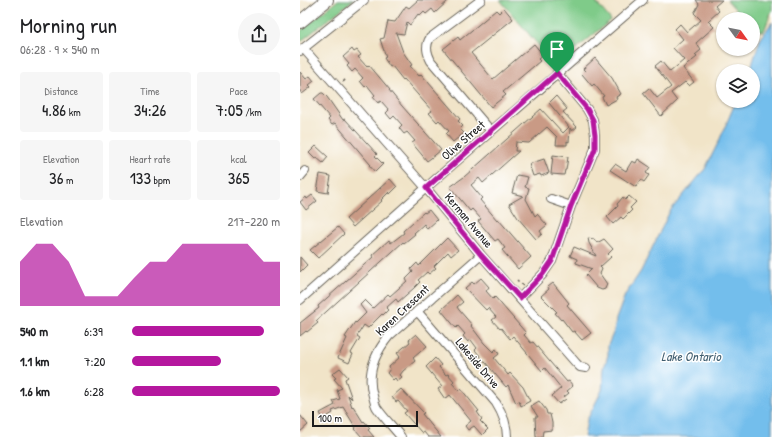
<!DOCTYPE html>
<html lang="en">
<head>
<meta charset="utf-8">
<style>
  body { margin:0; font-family:"Patrick Hand",sans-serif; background:#f6f6f6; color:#202124; height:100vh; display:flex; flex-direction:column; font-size:15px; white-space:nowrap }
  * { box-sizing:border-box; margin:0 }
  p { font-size:13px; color:#757577 }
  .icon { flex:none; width:22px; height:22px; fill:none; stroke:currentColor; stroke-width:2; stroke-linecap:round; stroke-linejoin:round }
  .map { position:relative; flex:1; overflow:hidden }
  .drawer { display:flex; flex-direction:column; background:#fff; width:300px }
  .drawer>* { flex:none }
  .needle { width:26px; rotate:123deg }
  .buttons { position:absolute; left:416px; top:12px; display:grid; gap:8px }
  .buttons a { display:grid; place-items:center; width:44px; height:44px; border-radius:50%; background:#fff; box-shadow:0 1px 3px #0004; font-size:20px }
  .scale { position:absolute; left:12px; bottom:10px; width:106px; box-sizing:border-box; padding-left:4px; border:2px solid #1c1c1c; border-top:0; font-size:11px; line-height:14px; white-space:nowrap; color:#1c1c1c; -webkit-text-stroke:3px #fff; paint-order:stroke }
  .pin { position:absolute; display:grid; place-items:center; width:34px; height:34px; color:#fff; margin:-41px -17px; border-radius:50% 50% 50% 0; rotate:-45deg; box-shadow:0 0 4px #0007 }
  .pin .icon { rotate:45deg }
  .round { display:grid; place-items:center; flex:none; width:42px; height:42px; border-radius:21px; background:#f6f6f6 }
  .overview { display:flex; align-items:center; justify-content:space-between; height:68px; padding:0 20px }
  h1 { font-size:22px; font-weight:600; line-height:30px }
  .figures { display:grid; grid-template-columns:repeat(3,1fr); gap:6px; height:68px; padding:4px 20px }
  .figures div { display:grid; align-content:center; border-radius:4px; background:#f6f6f6; text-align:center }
  .figures b { font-size:17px; font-weight:600 }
  .figures small { font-size:11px; font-weight:400 }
  .figures p { font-size:11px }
  .chart { height:112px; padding:8px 20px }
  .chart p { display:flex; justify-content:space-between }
  .chart svg { width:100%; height:72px; margin-top:4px; fill:#b5179e; opacity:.7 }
  ul { padding:0 20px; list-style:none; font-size:13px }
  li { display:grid; grid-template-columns:64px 48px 1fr; align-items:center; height:30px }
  li i { height:10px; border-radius:5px; background:#b5179e }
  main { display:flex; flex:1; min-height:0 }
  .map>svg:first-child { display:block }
</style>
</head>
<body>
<main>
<section class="drawer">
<div class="overview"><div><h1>Morning run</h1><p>06:28 · 9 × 540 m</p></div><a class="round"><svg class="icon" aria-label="share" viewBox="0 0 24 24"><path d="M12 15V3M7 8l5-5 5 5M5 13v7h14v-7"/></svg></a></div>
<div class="figures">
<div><p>Distance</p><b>4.86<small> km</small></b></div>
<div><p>Time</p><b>34:26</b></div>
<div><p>Pace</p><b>7:05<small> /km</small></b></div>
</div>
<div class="figures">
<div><p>Elevation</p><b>36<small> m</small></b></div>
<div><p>Heart rate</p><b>133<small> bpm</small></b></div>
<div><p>kcal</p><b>365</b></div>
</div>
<div class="chart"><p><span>Elevation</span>217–220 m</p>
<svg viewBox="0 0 160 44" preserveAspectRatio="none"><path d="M0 44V17L10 6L20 6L30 17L40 38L50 38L60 38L70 27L80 17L90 17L100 6L110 6L120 6L130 6L140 6L150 17L160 17V44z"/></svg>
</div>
<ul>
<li><b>540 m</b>6:39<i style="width:89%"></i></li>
<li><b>1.1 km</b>7:20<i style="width:60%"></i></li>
<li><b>1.6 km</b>6:28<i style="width:100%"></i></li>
</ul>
</section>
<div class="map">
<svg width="472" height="437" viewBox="0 0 472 437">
  <rect width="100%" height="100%" fill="#fff"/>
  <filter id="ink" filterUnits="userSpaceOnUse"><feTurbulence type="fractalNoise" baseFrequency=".025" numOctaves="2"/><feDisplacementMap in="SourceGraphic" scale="8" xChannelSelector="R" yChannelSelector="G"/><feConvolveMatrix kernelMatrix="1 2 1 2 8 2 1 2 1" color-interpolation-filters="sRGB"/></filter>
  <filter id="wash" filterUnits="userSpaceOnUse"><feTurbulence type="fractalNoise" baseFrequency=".012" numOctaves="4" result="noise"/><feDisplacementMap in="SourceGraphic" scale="16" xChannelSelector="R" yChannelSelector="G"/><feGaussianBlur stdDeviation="0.9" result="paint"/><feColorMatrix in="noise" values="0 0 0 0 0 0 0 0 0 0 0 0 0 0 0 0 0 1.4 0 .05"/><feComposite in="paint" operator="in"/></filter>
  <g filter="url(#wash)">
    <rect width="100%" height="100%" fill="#f1e4c8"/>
    <path fill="#7fcb89" stroke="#4e7452" d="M38 0H53L0 42V31Z
      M200 0H294L311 20 256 66Z
      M427 0H472V10L464 31H459L453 26V19H444Z"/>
    <path fill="#73beec" stroke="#486d84" d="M472 22V437H284L287 420 302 390 304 368 308 355V345L314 331 316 319 325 295 341 271 370 211 405 169 419 141 436 101H453V71H450L460 40Z"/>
    <g id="blocks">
      <path fill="#c99a85" d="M118 0H149L135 13 132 9 126 14 124 12 120 16 118 14 110 25 107 22 104 34 96 33 103 52 112 65 110 66 119 76 121 74 160 119 158 121 163 126 160 129 164 133 153 142 146 134 149 131 139 120 137 122 129 113 132 111 104 79 103 80 92 66 90 67 84 58 86 57 80 39 84 38 88 21 95 22 106 6 109 8Z
        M396 0H422L415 6 419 11 408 21 414 27 396 43 401 50 395 55 397 57 383 68 394 82 389 86 385 82 371 93 377 101 361 116 343 93 349 88 357 98 371 87 355 66 361 61 370 72 384 60 373 48 383 39 375 29 380 24 387 32 401 20 394 13 396 10 399 4Z
        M204 8 213 19 171 53 191 77 193 79 234 44 243 55 238 59 240 61 203 92 206 95 191 107 143 49 158 37 160 40 196 10 199 13Z
        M52 49 54 52 57 50 61 55 58 57 67 67 69 65 90 90H89L102 106 141 150 135 155 127 161 112 143 115 141 107 132 104 134 99 128 102 125 94 116 91 119 86 113 89 110 81 101 78 103 73 97 75 95 67 85 65 87 60 81 63 78 55 69 52 72 47 66 49 64 43 57Z
        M295 58 312 78 321 94 316 97 317 99 306 105 302 97 304 96 294 84 292 86 282 74 285 71 283 69Z
        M0 72 6 79 10 76 14 81 9 85 11 87 2 94 0 91Z
        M21 93H23L27 97 43 120 45 119 77 154 75 156 83 164 75 172 69 165 70 164 35 123 32 125 28 120 30 118 14 99Z
        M256 96 267 109 263 112 277 127 272 131 270 128 269 142 267 141V145H256L257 137 247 127 229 143 216 142 215 151H219L183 183 179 178 171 185 182 198 180 200 197 220 198 219 231 257 218 269 202 250 205 248 198 239 195 241 178 221 181 219 172 209 170 211 150 187 164 177 241 109 263 133 269 127 249 103Z
        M16 146 28 157 23 163 17 158 15 159 9 153Z
        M253 155 268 157 266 170H265L264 175 251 174Z
        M244 159 249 173 241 176 240 174 233 176 229 164Z
        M338 159 350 167 346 173 349 175 344 182 341 180 336 187 310 170 315 164 326 171 332 161 336 163Z
        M20 174 31 176 28 193 17 191Z
        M217 175 228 177 225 187 229 188 226 199 235 216 237 214 247 225 240 231 242 234 236 239 218 218 209 204 223 196 212 193Z
        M90 179 97 187 90 194 89 192 81 200 82 201 53 227 46 219Z
        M12 195 17 201 6 210 0 202 6 197 7 199Z
        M329 196 336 202 330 208 332 210 323 219 321 217 313 224 307 217 318 206 317 204 323 197 325 200Z
        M129 210 137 220 127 229 124 224 114 233 115 234 104 243 103 242 16 321 18 323 7 332 6 331 0 336V323L19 308 18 306 73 257 72 255 89 240 91 243 104 233 103 231 124 212 125 213Z
        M38 227 44 234 18 258 10 250Z
        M147 238 158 250 151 256 148 252 134 266 136 268 129 274 127 272 118 280 120 282 114 288 98 302 96 299 86 308 88 310 83 315 82 314 68 328 64 325 57 336 60 338 51 353 53 354 49 363 38 358 47 338 45 337 55 322 56 323 66 313 60 305 65 300 73 308 88 294 90 296 107 281 106 279 113 272 111 269 117 263 119 266Z
        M288 238 294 239 297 243 304 239 313 249 308 254 311 257 300 267 302 269 300 274 307 284 305 289 302 290 297 288 286 275 292 269 276 263 277 259 270 256 274 247 296 256 289 243Z
        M0 257 7 265 0 272Z
        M181 278 189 287 186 291 193 299 195 297 226 333 224 335 231 343 233 342 267 382 269 381 273 386 267 391 269 393 264 397 266 399 259 404 252 396 261 388 245 368 242 371 213 336 210 339 201 328 200 329 192 320 196 317 188 308 186 310 165 288 172 282 174 284Z
        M253 283 269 303 267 305 291 333 282 340 274 331 272 332 262 319 261 320 255 313 257 312 241 296 249 289 248 287Z
        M157 295 163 302 157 307 159 310 172 325 171 326 184 343 193 352 196 349 199 354 194 358 208 375 210 373 223 387 230 401 221 406 219 401 216 403 208 385 206 387 175 350 177 348 171 340 168 342 163 336 165 334 158 326 156 328 141 310Z
        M116 334 127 346 113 358 115 361 103 371 100 375 102 377 97 381 95 378 93 380 87 373 90 369 89 367 100 357 97 353 110 342 109 340Z
        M135 358 141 365 139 367 146 375 148 374 154 381 152 383 159 391 161 389 179 411 177 412 182 419 180 421 188 429 182 435 174 426 168 430 165 426 171 421 150 395 145 399 138 389 142 386 126 367Z
        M40 368 48 377 45 379 52 399 48 395 52 407 53 406 63 422 64 421 70 428 68 430 74 437H62L55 429 56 428 43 407 32 411 33 413 23 419 20 413 35 405 33 401 40 399 37 390 42 388 34 379 36 378 32 374Z
        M101 389 124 413 122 414 141 437H128L124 432 122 433 104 413 107 411 98 401 96 402 92 397Z
        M239 401 246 410 247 414H250L252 423V430L243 431 242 437H236L235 417H238L231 406Z
        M0 415 8 425 0 432Z"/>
    </g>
  </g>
  <g filter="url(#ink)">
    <use href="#blocks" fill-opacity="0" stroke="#676258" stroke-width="1"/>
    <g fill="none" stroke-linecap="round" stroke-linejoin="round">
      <defs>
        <path id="minor" d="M181 0 130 38C125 46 127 53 131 61L191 131
          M3 48 126 188 181 255 276 363 280 367 286 368
          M0 51 64 0
          M0 177 5 171
          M251 199 271 206
          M220 298 243 274 252 261 271 206 295 149V135L293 120 287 109 257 73
          M0 300 136 179 343 0
          M117 311 196 403C203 414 207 424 207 437
          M101 437C94 428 84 418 77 408 75 405 74 400 73 396 66 373 75 353 89 336L181 255"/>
        <path id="highway" d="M0 22 27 0"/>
      </defs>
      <use href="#minor" stroke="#676258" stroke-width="10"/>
      <use href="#highway" stroke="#676258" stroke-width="14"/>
      <path stroke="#676258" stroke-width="1.5" stroke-dasharray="3 3" stroke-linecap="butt" d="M43 82 47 78
        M217 280 223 286"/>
      <use href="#minor" stroke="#fff" stroke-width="8"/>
      <use href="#highway" stroke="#fff" stroke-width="12"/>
    </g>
  </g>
  <g fill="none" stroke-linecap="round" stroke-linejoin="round" filter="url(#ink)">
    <defs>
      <path id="route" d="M257 73 287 109 293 120 295 135V149L271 206 252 261 243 274 220 298 181 255 126 188Z"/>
    </defs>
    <use href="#route" stroke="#fff" stroke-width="8"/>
    <use href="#route" stroke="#b5179e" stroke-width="5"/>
  </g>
  <g text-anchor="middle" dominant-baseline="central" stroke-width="3" stroke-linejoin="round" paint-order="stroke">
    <g font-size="12" fill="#1c1c1c" stroke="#fff">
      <text transform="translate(163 140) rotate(-41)">Olive Street</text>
      <text transform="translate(169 220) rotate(50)">Kerman Avenue</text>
      <text transform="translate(102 310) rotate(-43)">Karen Crescent</text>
      <text transform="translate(178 363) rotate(50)">Lakeside Drive</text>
    </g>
    <g font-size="13" font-style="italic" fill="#3f5d6f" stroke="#fff">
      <text x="391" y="356">Lake Ontario</text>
    </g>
  </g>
</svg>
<div class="buttons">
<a><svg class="needle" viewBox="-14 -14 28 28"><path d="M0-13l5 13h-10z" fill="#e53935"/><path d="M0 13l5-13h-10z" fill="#757577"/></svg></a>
<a><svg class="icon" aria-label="layers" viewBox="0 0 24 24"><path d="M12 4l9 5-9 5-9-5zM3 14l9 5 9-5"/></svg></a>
</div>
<div class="scale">100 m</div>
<div class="pin" style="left:257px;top:73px;background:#1e9e55"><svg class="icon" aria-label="arrive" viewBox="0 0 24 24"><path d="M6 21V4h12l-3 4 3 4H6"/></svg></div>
</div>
</main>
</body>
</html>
